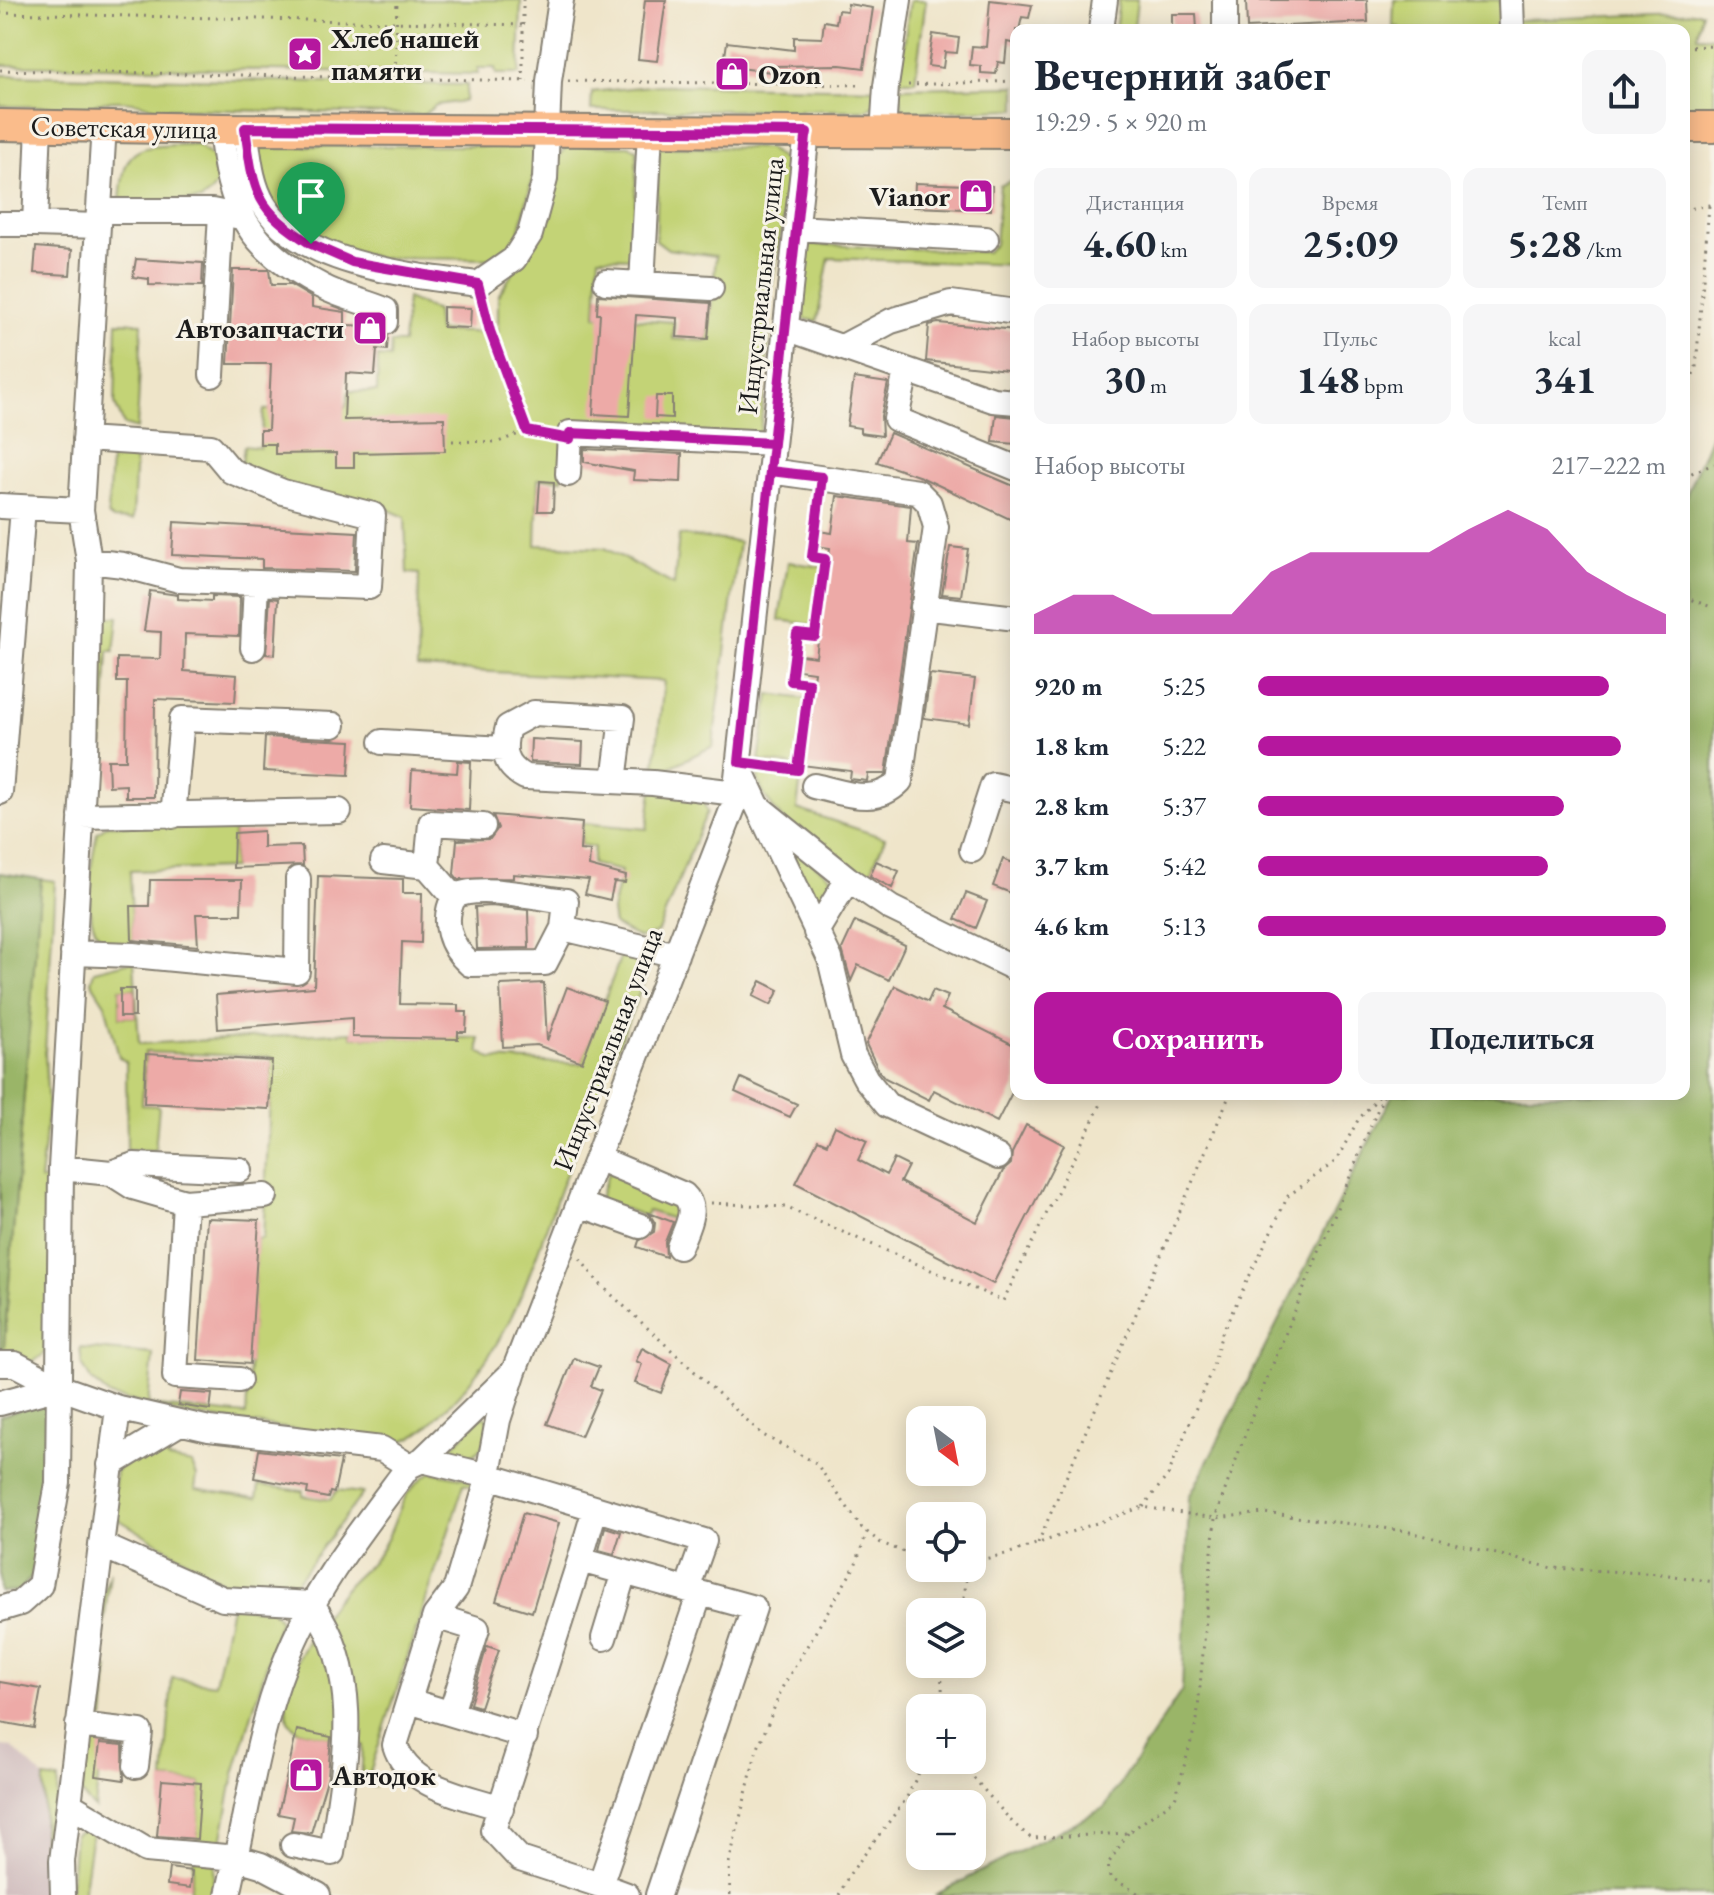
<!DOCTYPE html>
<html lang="ru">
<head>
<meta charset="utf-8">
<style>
  body { margin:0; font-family:"EB Garamond",serif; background:#f6f6f7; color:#1f2937; height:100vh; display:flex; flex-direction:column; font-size:30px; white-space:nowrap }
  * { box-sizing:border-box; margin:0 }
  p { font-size:26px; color:#747a83 }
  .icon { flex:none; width:44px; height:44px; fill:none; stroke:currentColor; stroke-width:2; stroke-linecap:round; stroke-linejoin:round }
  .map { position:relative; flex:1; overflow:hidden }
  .drawer { position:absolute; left:1010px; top:24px; width:680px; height:1076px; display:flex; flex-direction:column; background:#fff; border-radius:16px; box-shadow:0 4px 20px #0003 }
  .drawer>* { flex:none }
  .needle { width:52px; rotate:148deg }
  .controls { position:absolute; left:906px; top:1406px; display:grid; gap:16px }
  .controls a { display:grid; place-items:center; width:80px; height:80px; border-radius:16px; background:#fff; box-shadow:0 4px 20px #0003; font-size:40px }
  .pin { position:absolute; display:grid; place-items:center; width:68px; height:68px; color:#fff; margin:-82px -34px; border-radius:50% 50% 50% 0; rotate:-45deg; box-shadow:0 0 8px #0007 }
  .pin .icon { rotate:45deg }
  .round { display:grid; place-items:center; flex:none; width:84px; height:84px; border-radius:16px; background:#f6f6f7 }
  .summary { display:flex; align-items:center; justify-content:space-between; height:136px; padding:0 24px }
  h1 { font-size:44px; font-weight:700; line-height:60px }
  .metrics { display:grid; grid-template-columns:repeat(3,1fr); gap:12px; height:136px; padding:8px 24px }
  .metrics div { display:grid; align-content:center; border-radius:16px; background:#f6f6f7; text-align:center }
  .metrics b { font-size:40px; font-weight:700 }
  .metrics small { font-size:22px; font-weight:400 }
  .metrics p { font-size:22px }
  .chart { height:224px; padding:16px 24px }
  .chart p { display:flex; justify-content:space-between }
  .chart svg { width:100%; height:144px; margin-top:8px; fill:#b5179e; opacity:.7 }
  .cta { display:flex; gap:16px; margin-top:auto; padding:16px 24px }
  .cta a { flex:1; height:92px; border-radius:16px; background:#b5179e; color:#fff; font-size:32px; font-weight:700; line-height:92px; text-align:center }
  .cta a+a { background:#f6f6f7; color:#1f2937 }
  ul { padding:0 24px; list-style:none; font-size:26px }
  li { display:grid; grid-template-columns:128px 96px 1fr; align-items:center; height:60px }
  li i { height:20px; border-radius:10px; background:#b5179e }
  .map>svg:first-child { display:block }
</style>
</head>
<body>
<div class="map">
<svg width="1714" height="1895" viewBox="0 0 1714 1895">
  <rect width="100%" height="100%" fill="#f7f3e8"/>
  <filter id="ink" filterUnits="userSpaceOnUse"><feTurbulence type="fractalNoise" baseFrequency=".0125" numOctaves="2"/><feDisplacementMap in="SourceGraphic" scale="16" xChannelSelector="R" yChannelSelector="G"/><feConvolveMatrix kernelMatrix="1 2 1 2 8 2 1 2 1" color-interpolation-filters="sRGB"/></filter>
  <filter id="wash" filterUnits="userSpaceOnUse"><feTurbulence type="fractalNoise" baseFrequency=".006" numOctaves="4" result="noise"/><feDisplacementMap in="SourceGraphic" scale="32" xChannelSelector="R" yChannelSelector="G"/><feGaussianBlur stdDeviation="1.8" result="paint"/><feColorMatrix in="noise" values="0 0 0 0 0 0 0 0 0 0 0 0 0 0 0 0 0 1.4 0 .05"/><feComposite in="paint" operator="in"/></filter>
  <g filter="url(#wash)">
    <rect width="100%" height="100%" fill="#efe5ca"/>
    <path fill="#d2bfc0" d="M0 1746 12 1747 44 1778 42 1895H0Z"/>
    <path fill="#c3d376" stroke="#707849" stroke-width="2" fill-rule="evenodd" d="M0 0H521L519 74H496L495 68H478V74L0 65Z
      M910 0H926L915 81H899Z
      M1119 0H1137L1134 28 1150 30H1115Z
      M1394 0H1500L1501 21 1702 12 1697 36 1714 37V106L1684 107V30H1400L1399 27H1393Z
      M0 75 467 85 465 101 436 105 423 115 154 108C134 99 108 99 88 107L0 106Z
      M659 85 883 89 879 101 866 110H591L592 92Z
      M1016 86V109L909 112 902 108 899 88Z
      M196 144 218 162C221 179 216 191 201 200L120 204C123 139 140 148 196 144Z
      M572 145 629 146 637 150 633 258 599 257 596 316 674 322 673 339 708 341 716 256 668 249 656 240 659 147 768 148 786 163 790 178 766 321 770 329 760 435 565 429 562 479H538L536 545 605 548 674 585 679 535 739 542 713 746 654 775 664 681 417 668 419 574 407 573 405 517 382 507 278 487 235 462H242L244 446 260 448 264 410 346 407 349 391 377 392 378 357 390 358 391 343H403L407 298 436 311 438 331 498 333V296L537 234 557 161 564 149Z
      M263 146H526L539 152 517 242 497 259 377 258 300 234 266 194 258 149Z
      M1016 178V265L829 258 817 321 798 318 804 244 987 252 995 244 1000 186Z
      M117 322 142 323 137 429 124 425 115 404Z
      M136 446 133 520 113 519 108 515 111 457 113 452Z
      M788 562 823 567 814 625 779 620Z
      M106 617H118L114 651H108L102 757 96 739 100 632 101 621Z
      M769 694 806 699 796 766 759 761Z
      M758 770 801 777 797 809 885 838 865 886C837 863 752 809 758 770Z
      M652 790 703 800 707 812 657 933 639 938 614 925 612 911 621 871 592 864 594 847 581 845 582 823 647 829Z
      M107 825H234L233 868 130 871 133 950 106 944C79 921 91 865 97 833Z
      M780 838 835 880 823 901 806 887Z
      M41 879 55 881 45 1053 48 1108 40 1180 56 1179 47 1346 43 1355 32 1362 3 1359Z
      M622 953 637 956 646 977C619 1042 593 1108 566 1174 529 1268 518 1339 441 1413 426 1428 414 1441 391 1443L184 1414 110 1396 91 1380 82 1364 80 1348 153 1354 148 1405 246 1415 257 1239 263 1238 272 1057 145 1052 142 1105 159 1106 155 1150H127L126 1062 119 1057 105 1004 91 982 94 971 134 961 139 1044 352 1032V1037L479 1038V1051L491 1059 581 1064ZM120 989H135V1017H120Z
      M609 1171 681 1200 682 1222 648 1211 645 1216 599 1200Z
      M482 1416 487 1417C490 1436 481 1461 457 1457L451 1448Z
      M171 1437 168 1459 192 1464 197 1476 195 1489 257 1498 259 1485 303 1491V1496L330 1500 337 1490 363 1493 291 1589 285 1592 224 1591 221 1581 118 1519 114 1542 111 1536 116 1470Z
      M431 1472 482 1482 483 1489 464 1484 369 1775 374 1787 361 1783 363 1745 297 1730 288 1721C277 1674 320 1618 349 1584 359 1573 371 1565 379 1553 401 1522 394 1494 431 1472Z
      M110 1572 99 1666 108 1668 104 1719H99C83 1677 96 1613 110 1572Z
      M231 1606 272 1610 280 1620 234 1774 220 1848 196 1843 201 1783 164 1780 172 1678 215 1684Z
      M90 1739H102L95 1809 81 1794 86 1743Z
      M44 1778 58 1780 52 1895H42Z
      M93 1826 83 1895H70L75 1834Z
      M194 1858 215 1863 212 1895H190Z"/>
    <path fill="#9ab567" stroke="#5b6842" stroke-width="2" d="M1714 428V1895H935L1104 1808 1182 1690 1189 1498 1393 1094H1684V500Z
      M0 873 41 879 3 1359H0Z
      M43 1402 47 1404 51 1428 33 1575 19 1591 0 1592V1416Z"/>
    <g id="blocks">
      <path fill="#edaaa7" d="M645 0H666L657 61 638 59Z
        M990 0 1032 5 1029 18 1022 17 1019 30H1016V44L1007 42 1005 63 998 62 996 74 981 73V66L970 65 972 46 986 47Z
        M1246 0H1367L1368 22 1247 28Z
        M848 4 873 8 864 68 840 65 772 66V72L731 67 732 57 725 56 727 42 794 50V37L822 38 824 21 836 23 838 10 847 11Z
        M1172 14H1196L1197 30H1172Z
        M933 34 959 38 957 53 945 52 943 68 928 66Z
        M915 183 992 186 991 210 914 207Z
        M36 247 72 250 70 275 34 273Z
        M136 259 203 263 202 286 149 285V279L133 277Z
        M233 270H269L271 285H290L312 298V307L345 312V325L371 326 377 335 388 336 387 350 377 349 375 375 346 373 344 420 444 418 445 451 354 453V467H336V453L275 454V444H260V430H268L271 364H228Z
        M598 295 711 303 708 339 677 337 678 318 636 315 629 416 593 414 600 314H597Z
        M443 307 471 308 470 328 443 327Z
        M938 323 1016 330V371L926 361 929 325Z
        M854 378 888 383 881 416 882 436 860 433V428L847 426Z
        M656 396H672V418L655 417Z
        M996 415 1016 417V444L993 442Z
        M890 433 1016 487V522L921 477 877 462Z
        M584 449 682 454 681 482 633 480 634 471 584 462Z
        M540 481 554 482 553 511H538Z
        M837 496 911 506 908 543 918 544 886 774H868L867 781 850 779 851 771 801 765 814 672 799 670 801 655 816 657 830 548 817 546 819 531 832 533Z
        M174 522 357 532 355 571 262 568V559L172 555Z
        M950 547 968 549 961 596 942 594Z
        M150 591 178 595V599L212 601V596L240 597 239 636 185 634 184 671 237 675 235 702 155 699 154 797H126V785L109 786 108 760H126L127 682H117V658L160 659 161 632 144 631Z
        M270 598 278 599 275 655 266 654Z
        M930 674 975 679 969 724 924 718Z
        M265 737 351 741 349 775 263 771Z
        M531 739 583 742 582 764 530 762Z
        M458 761 471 762 469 810 410 806 412 770 457 773Z
        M493 815 582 823 580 850 590 851 589 866 626 876 625 883 614 882 610 900 585 894 589 880 513 874V878L458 879 454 874 457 840 490 839 498 828Z
        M263 831V847L302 846 303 865 233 868 234 833Z
        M1003 859 1016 864V895L993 886Z
        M876 861 899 871 892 888 870 876Z
        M318 876 403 879V893H422L421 943 402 942 400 1004 458 1005V1012H467L466 1032H458V1039L352 1037V1018L218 1029 216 995 314 987Z
        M150 880H242L241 914H196L198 946 132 940 131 906H149Z
        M966 893 987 901 976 928 955 919Z
        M491 906 528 910 529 948 477 949 475 907Z
        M855 921 905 945 889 980 858 965 851 981 842 949Z
        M761 981 779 990 771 1005 753 996Z
        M544 983 547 1041 567 987 605 1001 582 1062 537 1045 503 1047 500 985Z
        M895 986 928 1002 933 990 948 996 942 1009 1016 1046V1085L997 1122 934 1090 929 1100 885 1078 879 1071 866 1044Z
        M120 989H135V1017H120Z
        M146 1054 272 1061 269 1109 144 1103Z
        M741 1078 797 1104 790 1117 735 1092Z
        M1026 1125 1064 1145 993 1284 796 1183 818 1140 827 1144 835 1126 867 1141 858 1160 886 1175 894 1159 908 1166 900 1182 977 1222 1003 1171 1011 1164 1012 1153Z
        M649 1213 673 1222 665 1242 666 1257 637 1247 639 1241 654 1232 655 1223Z
        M207 1218 259 1220 250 1364 198 1360Z
        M642 1348 672 1364 661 1393 635 1383 642 1364 636 1361Z
        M574 1358 599 1367 591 1386 601 1390 581 1436 547 1424Z
        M180 1392 212 1394 210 1410 178 1405Z
        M259 1450 341 1460 334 1493 330 1492 328 1498 307 1494 308 1488 254 1478Z
        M523 1513 559 1523 532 1612 496 1601Z
        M605 1527 621 1532 614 1554 599 1550Z
        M487 1646 499 1650 480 1707 470 1704Z
        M0 1682 41 1689 34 1728 0 1722Z
        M297 1730 331 1737 328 1776 311 1833 291 1831 294 1817 278 1814Z
        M100 1743 123 1745 124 1780 96 1776Z
        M162 1780 201 1783 197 1839 157 1836Z
        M169 1868 192 1871 190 1888 167 1885Z"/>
    </g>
  </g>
  <g filter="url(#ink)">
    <use href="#blocks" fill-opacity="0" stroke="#868073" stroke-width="2"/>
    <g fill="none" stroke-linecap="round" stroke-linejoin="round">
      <defs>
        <path id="minor" d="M1511 0 1512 30
          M1101 30 1105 0
          M1225 30V0
          M39 125 35 224 98 226
          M245 128C249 154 250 182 264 205 301 266 415 276 478 284L514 259 530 234 545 179 549 81 561 0
          M221 129C229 209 248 248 321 286 341 297 364 301 385 310V322
          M883 134 886 86 899 0
          M99 211H212L236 216
          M0 224H35
          M796 228 986 239
          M606 282 711 288
          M642 284 650 131
          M786 328 993 400 1016 402
          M844 346 891 321 951 303 1016 312
          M906 371 896 419 1016 468
          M212 375 221 213
          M85 439 211 447 231 471 283 492 373 515 369 587 179 580 123 565 89 561
          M770 471 918 492 929 503 936 527 900 781C875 807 846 793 814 786
          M568 474 570 433 773 443
          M0 506 81 510
          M923 607 1016 618
          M253 648 256 583
          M382 742 503 749
          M740 769 830 959 853 1055 866 1079 887 1105 998 1157
          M614 781 622 718 534 713 508 727C502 750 503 765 525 777L653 783 736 793
          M0 792 23 508
          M761 809 848 879 891 908 1016 969
          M81 816 339 811
          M173 816 182 719 333 725
          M972 850 993 785 1016 790
          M383 861 427 866 454 897C476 883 539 898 566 901L563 928 545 963 470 964C450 947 441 921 454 897
          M427 866 431 823 483 826
          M563 928 676 955
          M816 932 848 879
          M73 953 133 955 297 971 298 879
          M597 1158 684 1195C699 1209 685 1230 679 1247
          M61 1168 111 1173 134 1165 240 1170
          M111 1173 133 1187 185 1202 175 1376 239 1380
          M185 1202 265 1196
          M579 1204 640 1226
          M0 1364H15L59 1387 118 1408 209 1429 382 1449 409 1466
          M0 1403 59 1387
          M422 1460 488 1476 704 1541 687 1589
          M110 1465 180 1423
          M101 1545 223 1599 312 1604C365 1678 344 1769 332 1853L293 1845
          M580 1560 595 1509
          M0 1609 20 1603 40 1585 58 1483 61 1168 85 752 89 561 81 510 104 125
          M435 1616 477 1629 451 1713
          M604 1638 624 1572
          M409 1701 525 1736
          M78 1725 140 1732 136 1766
          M69 1804 146 1850 237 1858 261 1865 318 1895
          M501 1808C463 1795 408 1788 395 1745L435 1616 456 1588 485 1490 498 1420 513 1374
          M600 1885 627 1895
          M63 1895 62 1861 118 1408
          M228 1895C246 1819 256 1736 285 1663 313 1589 362 1529 409 1466L422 1460 514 1371 734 805 807 132
          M658 1895 754 1608 580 1560 493 1830 520 1859 600 1885 700 1593"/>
        <path id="major" d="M0 125 221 129 1016 133
          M1684 127H1714"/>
      </defs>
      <use href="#minor" stroke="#868073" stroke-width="28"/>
      <use href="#major" stroke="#868073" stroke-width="34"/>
      <path stroke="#868073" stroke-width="3" stroke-dasharray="2 6" stroke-linecap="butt" d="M0 13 523 25
        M1684 47 1714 46
        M0 70 528 81
        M395 79 397 0
        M523 81V0
        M568 81 864 85
        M908 85 1016 81
        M1684 210 1714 204
        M483 302 527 431 550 437
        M1684 397 1696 367 1709 205
        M452 441 498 442 527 431
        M1684 476 1714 464
        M1684 597 1714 608
        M762 765 798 770 809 683 791 681 797 634 815 636 825 559 812 557 819 500
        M711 1203 785 1207 1003 1301 1102 1102
        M580 1259 599 1283 763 1435 816 1463 862 1528 881 1543 920 1558
        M1143 1507 1168 1475 1212 1369 1222 1333 1288 1196 1336 1161 1358 1120 1381 1094
        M1038 1543 1230 1094
        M972 1562 1010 1553 1143 1507 1215 1518 1264 1513 1406 1531 1552 1568 1662 1574 1714 1582
        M957 1612 964 1597 968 1568
        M941 1664 943 1708
        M958 1760 1013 1823 1031 1838 1128 1833 1175 1799 1197 1720 1215 1518 1254 1410 1384 1094
        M1128 1833 1108 1864 1110 1877 1141 1895
        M730 1895 729 1863 756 1753 783 1686 855 1566 867 1532
        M839 1895 849 1875 906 1799 925 1760"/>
      <use href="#minor" stroke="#fff" stroke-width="24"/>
      <use href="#major" stroke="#fabc8b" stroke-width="30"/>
    </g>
  </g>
  <g fill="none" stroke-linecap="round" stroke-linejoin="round" filter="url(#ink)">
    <defs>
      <path id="route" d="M311 244C254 208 254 192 245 128L807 132 806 137C794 248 782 359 770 471L739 762 798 770 809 683 791 681 797 634 815 636 825 559 812 557 822 477 770 471 773 443 570 433V439L527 431 490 331 478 284 352 262 311 244"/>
    </defs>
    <use href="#route" stroke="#fff" stroke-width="16"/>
    <use href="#route" stroke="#b5179e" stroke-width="10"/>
  </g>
  <defs>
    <symbol id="sight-square" viewBox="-11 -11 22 22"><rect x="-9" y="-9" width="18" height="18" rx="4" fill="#b5179e" stroke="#f7f3e8"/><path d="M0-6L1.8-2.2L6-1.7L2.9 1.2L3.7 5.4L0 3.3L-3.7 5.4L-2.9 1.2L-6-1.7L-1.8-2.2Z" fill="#fff"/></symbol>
    <symbol id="shop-square" viewBox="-11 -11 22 22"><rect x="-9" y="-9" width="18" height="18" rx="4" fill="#b5179e" stroke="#f7f3e8"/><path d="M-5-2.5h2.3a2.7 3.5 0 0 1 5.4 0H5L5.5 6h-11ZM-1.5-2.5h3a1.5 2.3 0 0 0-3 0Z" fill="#fff"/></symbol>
  </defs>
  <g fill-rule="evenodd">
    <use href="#sight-square" x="285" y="34" width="40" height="40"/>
    <use href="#shop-square" x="712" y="54" width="40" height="40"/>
    <use href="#shop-square" x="956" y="176" width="40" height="40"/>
    <use href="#shop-square" x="350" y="308" width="40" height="40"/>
    <use href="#shop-square" x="286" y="1755" width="40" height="40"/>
  </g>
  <g text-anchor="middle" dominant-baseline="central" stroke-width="6" stroke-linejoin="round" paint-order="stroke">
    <g font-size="28" font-weight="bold" fill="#1c1c1c" stroke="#f7f3e8" text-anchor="start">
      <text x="331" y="38">Хлеб нашей<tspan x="331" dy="32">памяти</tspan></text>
      <text x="758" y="74">Ozon</text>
      <text x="950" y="196" text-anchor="end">Vianor</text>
      <text x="344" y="328" text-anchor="end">Автозапчасти</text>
      <text x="332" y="1775">Автодок</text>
    </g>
    <g font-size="28" fill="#1c1c1c" stroke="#f7f3e8">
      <text transform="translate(124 127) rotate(1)">Советская улица</text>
      <text transform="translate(760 286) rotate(-84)">Индустриальная улица</text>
      <text transform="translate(607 1049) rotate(-69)">Индустриальная улица</text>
    </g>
  </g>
</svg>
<div class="controls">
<a><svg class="needle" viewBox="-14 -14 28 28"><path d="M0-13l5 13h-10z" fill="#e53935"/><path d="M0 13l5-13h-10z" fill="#747a83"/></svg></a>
<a><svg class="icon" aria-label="locate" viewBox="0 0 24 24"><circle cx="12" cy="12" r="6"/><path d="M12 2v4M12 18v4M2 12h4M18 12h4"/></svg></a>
<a><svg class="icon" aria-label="layers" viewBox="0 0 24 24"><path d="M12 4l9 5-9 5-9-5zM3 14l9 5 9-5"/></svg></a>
<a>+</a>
<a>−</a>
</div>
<div class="pin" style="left:311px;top:244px;background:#1e9e55"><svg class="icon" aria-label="arrive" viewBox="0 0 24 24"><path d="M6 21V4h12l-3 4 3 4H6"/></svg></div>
<section class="drawer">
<div class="summary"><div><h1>Вечерний забег</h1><p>19:29 · 5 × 920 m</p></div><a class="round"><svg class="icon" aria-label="share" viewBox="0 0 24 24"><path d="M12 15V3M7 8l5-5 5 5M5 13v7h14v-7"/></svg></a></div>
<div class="metrics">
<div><p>Дистанция</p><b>4.60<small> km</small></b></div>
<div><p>Время</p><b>25:09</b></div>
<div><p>Темп</p><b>5:28<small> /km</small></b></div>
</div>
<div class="metrics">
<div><p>Набор высоты</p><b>30<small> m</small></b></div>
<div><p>Пульс</p><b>148<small> bpm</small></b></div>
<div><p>kcal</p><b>341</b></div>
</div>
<div class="chart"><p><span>Набор высоты</span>217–222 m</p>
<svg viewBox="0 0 160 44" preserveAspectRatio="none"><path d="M0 44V38L10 32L20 32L30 38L40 38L50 38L60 25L70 19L80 19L90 19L100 19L110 12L120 6L130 12L140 25L150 32L160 38V44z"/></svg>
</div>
<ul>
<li><b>920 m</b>5:25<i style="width:86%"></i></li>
<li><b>1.8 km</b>5:22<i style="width:89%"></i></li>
<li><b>2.8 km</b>5:37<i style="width:75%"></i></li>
<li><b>3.7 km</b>5:42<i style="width:71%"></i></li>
<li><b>4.6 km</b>5:13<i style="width:100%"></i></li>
</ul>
<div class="cta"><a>Сохранить</a><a>Поделиться</a></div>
</section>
</div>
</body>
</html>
